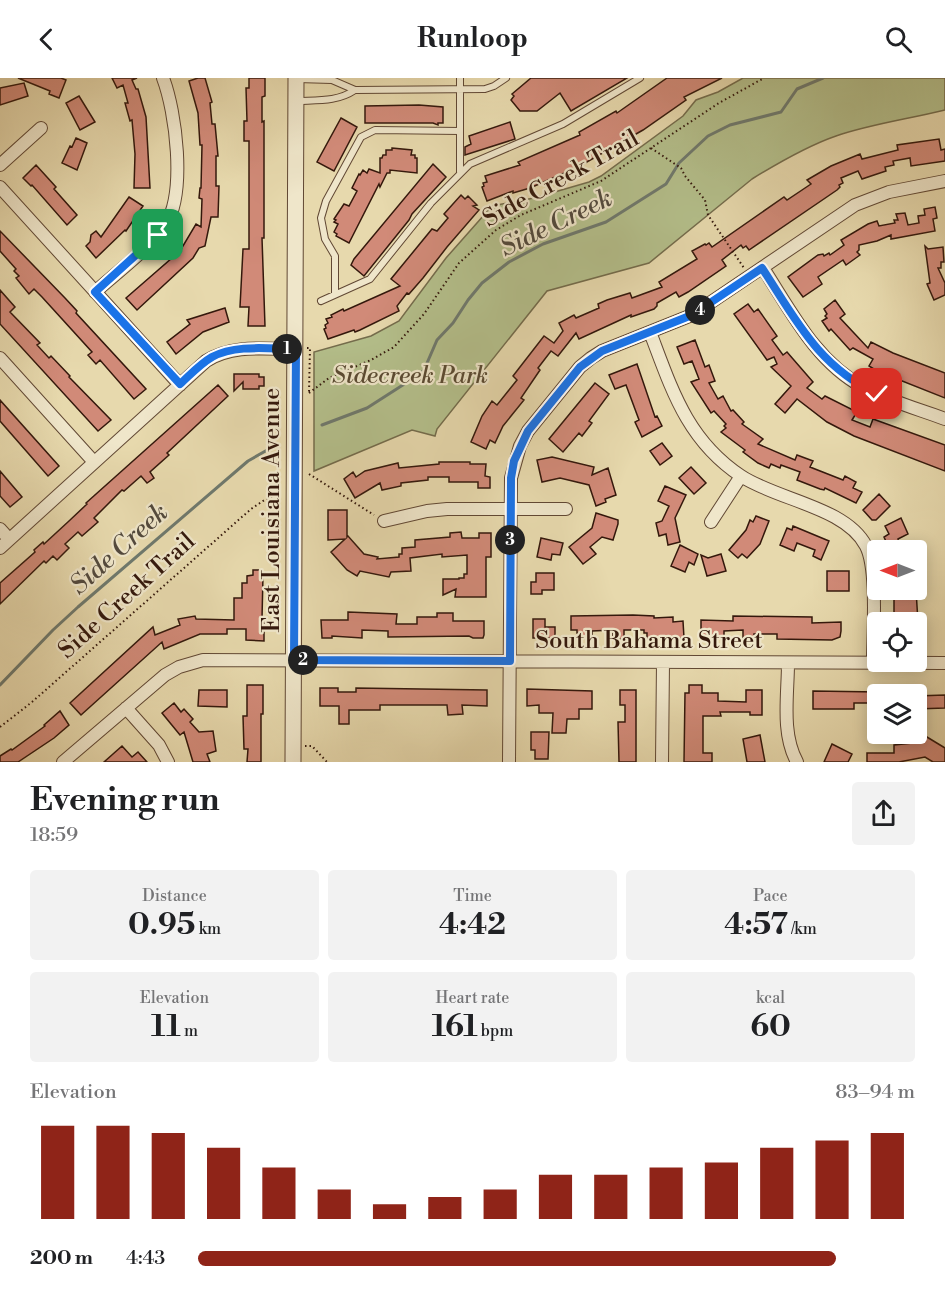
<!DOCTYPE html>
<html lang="en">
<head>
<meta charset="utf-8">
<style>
  body { margin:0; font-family:"Libre Bodoni",serif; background:#f2f2f2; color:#202124; height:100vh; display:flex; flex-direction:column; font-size:22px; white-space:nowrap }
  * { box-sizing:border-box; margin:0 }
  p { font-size:20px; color:#757577 }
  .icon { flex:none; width:33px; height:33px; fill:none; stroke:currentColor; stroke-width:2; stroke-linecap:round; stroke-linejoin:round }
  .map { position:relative; height:684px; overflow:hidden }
  .panel { display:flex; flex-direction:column; background:#fff; flex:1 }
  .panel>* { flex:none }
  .needle { width:39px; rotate:270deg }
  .fabs { position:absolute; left:867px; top:462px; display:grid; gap:12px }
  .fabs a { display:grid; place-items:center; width:60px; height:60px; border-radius:6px; background:#fff; box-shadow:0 3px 15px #0003; font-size:30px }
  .pin { position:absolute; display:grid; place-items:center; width:51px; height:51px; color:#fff; margin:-26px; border-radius:12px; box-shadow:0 3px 9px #0006 }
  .km { position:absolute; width:30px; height:30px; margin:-15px; border-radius:50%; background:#222; color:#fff; font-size:16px; line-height:30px; text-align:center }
  .round { display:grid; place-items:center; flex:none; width:63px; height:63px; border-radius:6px; background:#f2f2f2 }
  .headline { display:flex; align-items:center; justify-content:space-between; height:102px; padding:0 30px }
  h1 { font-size:33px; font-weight:700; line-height:45px }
  .stats { display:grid; grid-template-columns:repeat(3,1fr); gap:9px; height:102px; padding:6px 30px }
  .stats div { display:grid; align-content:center; border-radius:6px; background:#f2f2f2; text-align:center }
  .stats b { font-size:30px; font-weight:700 }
  .stats small { font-size:16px; font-weight:400 }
  .stats p { font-size:16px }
  .chart { height:168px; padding:12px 30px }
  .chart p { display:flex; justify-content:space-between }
  .chart svg { width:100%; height:108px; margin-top:6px; stroke:#8f2418; stroke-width:6 }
  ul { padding:0 30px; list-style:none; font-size:20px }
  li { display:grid; grid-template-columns:96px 72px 1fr; align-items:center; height:45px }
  li i { height:15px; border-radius:8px; background:#8f2418 }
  header { display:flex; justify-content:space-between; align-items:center; height:78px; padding:0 30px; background:#fff; font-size:27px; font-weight:700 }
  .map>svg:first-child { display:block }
</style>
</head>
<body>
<header><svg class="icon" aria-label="back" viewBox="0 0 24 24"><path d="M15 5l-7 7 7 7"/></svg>Runloop<svg class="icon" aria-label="search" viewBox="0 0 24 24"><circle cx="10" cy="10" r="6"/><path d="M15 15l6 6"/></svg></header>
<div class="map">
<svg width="945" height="684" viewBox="0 0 945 684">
  <rect width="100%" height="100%" fill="#e7d9ad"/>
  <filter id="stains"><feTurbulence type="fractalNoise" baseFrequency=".00333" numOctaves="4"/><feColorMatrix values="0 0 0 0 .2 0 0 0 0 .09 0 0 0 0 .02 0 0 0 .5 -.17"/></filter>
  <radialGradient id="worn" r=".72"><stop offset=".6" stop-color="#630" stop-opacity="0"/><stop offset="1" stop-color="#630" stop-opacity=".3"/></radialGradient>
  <path fill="#b4bf8b" stroke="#746c4c" stroke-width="1.5" d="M743 0H945V32C909 41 871 46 836 58 807 68 778 85 752 101L649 185 547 213 437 351 435 358 412 352 314 393V274L371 258 399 243 446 180 492 128 534 120 589 104 601 98 683 38 696 22 718 14Z"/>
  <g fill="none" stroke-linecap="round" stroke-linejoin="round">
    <path stroke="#6f796d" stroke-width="3" d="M322 347 367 330 420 296 424 292 437 262 453 245 468 222 482 205 509 184 543 166 606 144 666 106 679 85 708 58 730 47 781 34 797 11 823 0
      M0 607 53 552 78 529 248 383 269 371"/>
  </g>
  <path fill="#d18a78" stroke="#34180c" stroke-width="1.5" d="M18 0H61L66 2 59 20 49 16 50 13Z
    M112 0H137L132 2 136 11H138L146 39 150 110H134L135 76 132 42 130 43 125 25H128L123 7 117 10Z
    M198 0H205L212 24 210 25 212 46H215L218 78H216V108H219L218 139H211L205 168 199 170 193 180 137 232 126 220 180 173 196 146 201 149 202 121 199 120 200 110H201L202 67H200L198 35 189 3Z
    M249 0H265V18L262 19V44L264 43V160H262L265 248H248L249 229H240L243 171H249V63H244V43H247L246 10H249Z
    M531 0H627L571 33 560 15 537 33H520L511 22 514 18 512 16Z
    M667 0H722L684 19 686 22 643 52 578 89 530 110 513 115V113L487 123 482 109 484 108 483 105 487 104 485 98 520 87 518 84 580 57 579 54 616 33 617 35Z
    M24 5 28 18 0 27V10Z
    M79 18 95 44 80 52 66 25Z
    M419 27 443 29V45H438V47L433 45H365V28Z
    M341 40 357 49 334 93 317 84Z
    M510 44 515 61 465 77V69L471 66 469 58Z
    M76 60 87 65 77 92 62 85 70 68 72 69Z
    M939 61 941 72 945 71V83L911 88 910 80 893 83 894 87 885 89 886 93 862 101 858 93 841 100 843 105 839 107 840 109 837 112 749 172 746 168 743 170 741 167 722 182 726 188 688 214 679 219 676 214 657 225V228L654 231 631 239V237L579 261 576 255 558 278 551 273 538 290 540 292 521 320 524 322 503 348 495 365 490 362 486 371 471 364 482 338 492 323 497 327 517 302 513 298 544 258 554 265 563 253 559 245 574 237 576 240 599 230 598 226 607 222 630 215 632 220 662 209 659 204 697 181 692 173 705 166 706 167 709 165 712 169 784 119 787 122 811 106 807 102 831 88 860 76 862 81 898 72 897 67Z
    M392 70 412 72 411 77H415V80H417V95L390 92V95H387L380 109 379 106 349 165 336 158 337 156 334 154 338 146 334 144 336 142 334 141 344 126 349 128 357 113 352 110 359 96 360 97 363 92 367 95 369 91 380 95V80H382L383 77H386V72H392Z
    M433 86 446 99 412 136 409 142 364 198 351 187 354 181Z
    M36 87 56 109 54 111 77 137 67 147 32 107 31 108 23 100Z
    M461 117 465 121 468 118 477 127 473 128 479 132 447 169 423 200 409 216 407 215 397 228 399 233 360 252 355 254 354 252 328 261 324 251 326 250 325 247 328 245 326 241 332 239 331 237 343 231 344 233 400 208 391 201 432 151 437 153 448 140 444 136Z
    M129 119 143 128 126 153 125 152 96 180 86 168 90 164 91 157 96 153 101 159Z
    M935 129 937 140 933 141 935 153 891 161V157L877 163 859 167V172L857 174 860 177 846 187 843 182 818 199 822 206 803 219 788 199 818 177 823 176 824 178 829 175 830 177 844 167 841 162 868 146 877 143 879 148 895 145 894 142H898L896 136 905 135 908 147 919 145 918 138 925 137 924 131Z
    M0 153 65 220 77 233 76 235 146 311 134 321 100 282 96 286 88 277 92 274 42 219 34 211 29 216 16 200 19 198 14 193 16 191 0 173Z
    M925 168 928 171 943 169 944 184H941V190H938L945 205V217L934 222 927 206 930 205Z
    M0 212 15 229 10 234 40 265 37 267 49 280 51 278 70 298 69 299 111 342 98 353 0 246Z
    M835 222 845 236 840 240 868 270 871 264 893 275 945 295V320L877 293 869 288 873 281 853 270 850 272 831 251 829 253 822 243 827 240 825 238 827 236 824 231Z
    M748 226 754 234 758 231 777 258 772 262 783 277 787 274 813 304 807 310 822 321 825 318 857 334 852 342 870 349 873 341 945 367V393L854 358 827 344 797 321 785 335 775 326 791 308 771 289 777 286 774 279 767 282 734 236Z
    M225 230 229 244 203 254 176 276 167 264 190 246 187 242Z
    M695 262 705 289 709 287 715 303 709 305 718 321 723 318 731 333 733 332 744 344 742 346 763 361 758 366 795 382 797 377 813 383 810 389 843 402 845 398 856 404 853 410 862 414 856 425 825 410 824 412 820 411 797 402 800 394 781 387 780 390 771 386 769 390 758 385 743 374 745 372 721 354 726 350 724 348 726 346 714 333 711 335 691 304 699 301 692 283 684 286 677 269Z
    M637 286 655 339 657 338 662 348 642 359 635 344 639 342 626 307 615 311 609 297Z
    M234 296H259V299H264V308H259V311H243V304L234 313Z
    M595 305 609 316 589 343 592 345 582 358 579 355 563 374 549 361Z
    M218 307 228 318 167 375 169 377 150 394 154 400 147 405 141 398 124 413 122 412 94 440 98 444 82 458 78 454 65 466 69 470 57 482 53 478 46 485 44 483 0 526V505L35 474 34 472 43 464 44 466 69 443 87 426 86 425Z
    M0 322 59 388 48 398 0 343Z
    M662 365 672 378 660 387 650 373Z
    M552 379 594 389 592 397 608 390 616 417 605 421 606 424 596 428 589 407 560 400 542 404 537 382Z
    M439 384H470V386H486L485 398 490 399V410H478V404H449V399H428V402L401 405V408L382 412 380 405 355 420 344 401 353 394 356 399 365 393 398 385 399 390 439 386Z
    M691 389 706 405 694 416 679 400Z
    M0 393 22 419 10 429 0 418Z
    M665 408 686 417 675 440 680 464 668 467 666 456 659 458 656 445 662 443 669 428 658 423Z
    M879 416 890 428 876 442H872L863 432Z
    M328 432H347V459L348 458 364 476 378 479 377 481 399 479V476H402V470L415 469V462L450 459V455L461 454 462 460H479V455H491V479H486V519H455L456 511 443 517V501H459V500H464V496H467V477L442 479V476L410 480 411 493 391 494 389 499 360 493 357 498 347 492 331 474 345 461 328 462Z
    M596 435 618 442V446L613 462 602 459 590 469 596 476 583 486 569 469 592 450Z
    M756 438 769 443 760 466 747 480 742 476 738 480 729 472 746 452 750 442 753 444Z
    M901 440 908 456 898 461 899 465 889 470 884 459 889 456 885 448Z
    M793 448 829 463 821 482 813 478 815 472 797 465 794 473 780 467 787 450 792 452Z
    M541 460 563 465 560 477 552 476 551 482 537 479Z
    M680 467 698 476 694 487 689 484 685 494 671 488Z
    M721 476 726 493 707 498 701 477 708 480Z
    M253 492H261V497H263L262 541H264V563L246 562V551H227V556H200L164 571 162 564 81 637 70 625 153 549 155 557 180 547 178 541 195 538 196 541 234 542V520H242V505H247V498L253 497Z
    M827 493H849V513H827Z
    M536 495H554V512H542V516H531V504H536Z
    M894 512H916L918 544H903V543H900V539H894Z
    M348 534 397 536 396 546H417V539H437V535H453V543H484V557L483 560H473L469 558 388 559V553L362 552V560L332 558V560H322L321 542H348Z
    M633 537 654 538V540L673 539V544L683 543 684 560 647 561V555H644V552H624V561H613V552L592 553V561L581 560V555H577V552H571V538Z
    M733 538 812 539V545L841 544V553L840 559 832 562 777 561V556H754V561H743V552L724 553V560L701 561V542L733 543Z
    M533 541H545V549H555V560H533Z
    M247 607H263V636H261V684H247L248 671H244L243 638H247Z
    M689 607H702V615H718V623L746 624V612H762V637H750V634H720L721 638H703V675H712V684H684L685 615H689Z
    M320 610H338V614H356V610L487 612V628L462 627 463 636 448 637 447 627H380V632H349V646H339V628H320Z
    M527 611 592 613V631H579V641H567L566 655H552L553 635H539V627L527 628Z
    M199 612H227V629L198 628Z
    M620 612H636V684H619L618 644H625V627H620Z
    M813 613 878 614V625H854V631H813Z
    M945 617V630L916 631V618Z
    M174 625 181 634 184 631 193 641 190 644 199 654 213 653 216 673 207 676 210 684H193L184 654 180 657 162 635Z
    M60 633 69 647 54 660 18 684H0V678L11 671 12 672 45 648 44 647Z
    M531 654H549L548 681H535V672H531Z
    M922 656 945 670V684H933L925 679 899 684H867V675H894V667L922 664Z
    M760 657 765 684H747L743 661Z
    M832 666 852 676 848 684H824Z
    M122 668 132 679 138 674 147 684H104Z"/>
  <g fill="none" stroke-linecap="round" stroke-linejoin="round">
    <defs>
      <path id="service" d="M355 12 485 11 494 8 506 0
        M297 23C318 22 337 24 355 12L332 2 297 1
        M460 94V0
        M335 216V178L325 161 321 140 326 123 361 59 375 52 460 53
        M321 223 370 201 431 125 470 86 563 46 640 0"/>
      <path id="minor" d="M0 87 41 50
        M0 109 180 307
        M763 190C791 233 816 284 863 309 889 323 918 331 945 341
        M95 214C116 195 151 169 166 146 186 114 176 34 163 0
        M650 254C672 312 687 362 741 398 777 422 846 429 866 468 878 491 873 556 873 585
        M0 280 94 384
        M384 443 427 433 447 431H566
        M711 444 741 398
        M0 451 9 461
        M0 470 206 283C233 266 265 271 296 271
        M788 585C788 617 781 655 797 684
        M126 630 159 667 168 684
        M63 684 165 597 179 589 203 582 945 585
        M509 684 511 400 520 368 528 353 580 289 591 280 602 273 692 237 855 127 889 114 945 103
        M662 684 663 584"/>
      <path id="tertiary" d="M293 684 296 0"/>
    </defs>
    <use href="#service" stroke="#614834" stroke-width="8"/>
    <use href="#minor" stroke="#614834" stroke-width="14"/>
    <use href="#tertiary" stroke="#614834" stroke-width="17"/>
    <path stroke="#34180c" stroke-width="2" stroke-dasharray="1.5 3" stroke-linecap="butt" d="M651 70 681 90 685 98 705 122 708 137 744 190
      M307 270H310L309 315
      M309 315 329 300 371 282 394 269 424 236 459 185 496 152 521 137 601 103 719 25 764 0
      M309 396 374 437
      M0 649 32 624 251 431 266 421 279 416
      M305 668H312L327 684"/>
    <use href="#service" stroke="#efe6ca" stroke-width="6"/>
    <use href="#minor" stroke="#efe6ca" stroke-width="12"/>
    <use href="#tertiary" stroke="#efe6ca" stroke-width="15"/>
  </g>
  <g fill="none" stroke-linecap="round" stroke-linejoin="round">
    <defs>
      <path id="route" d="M158 157 95 214 180 306C190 297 200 286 212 279 236 266 269 271 296 271L294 582 510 583 511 400 514 383 528 353 580 289 602 273 692 237 762 190C796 242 818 288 877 316"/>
    </defs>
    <use href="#route" stroke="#fff" stroke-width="12"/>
    <use href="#route" stroke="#1a73e8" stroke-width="8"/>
  </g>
  <g text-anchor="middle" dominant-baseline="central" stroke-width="4.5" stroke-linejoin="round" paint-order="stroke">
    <g font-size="24" fill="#34180c" stroke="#efe6ca">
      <text transform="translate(561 101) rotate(-29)">Side Creek Trail</text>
      <text transform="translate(272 432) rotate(-90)">East Louisiana Avenue</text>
      <text transform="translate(127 518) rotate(-42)">Side Creek Trail</text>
      <text x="649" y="563">South Bahama Street</text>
    </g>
    <g font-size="24" font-style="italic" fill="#5a4a32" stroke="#efe6ca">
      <text x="410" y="298">Sidecreek Park</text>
    </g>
    <g font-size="26" font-style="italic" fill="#52493d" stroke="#efe6ca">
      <text transform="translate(556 145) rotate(-26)">Side Creek</text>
      <text transform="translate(119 471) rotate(-42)">Side Creek</text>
    </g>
  </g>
  <rect width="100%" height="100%" filter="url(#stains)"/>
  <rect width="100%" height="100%" fill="url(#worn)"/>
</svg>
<div class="fabs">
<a><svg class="needle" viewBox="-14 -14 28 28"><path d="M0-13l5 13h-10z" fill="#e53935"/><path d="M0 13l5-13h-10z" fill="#757577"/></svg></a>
<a><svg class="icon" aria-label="locate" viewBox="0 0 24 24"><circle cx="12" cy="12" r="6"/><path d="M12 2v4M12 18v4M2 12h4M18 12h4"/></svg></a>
<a><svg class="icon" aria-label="layers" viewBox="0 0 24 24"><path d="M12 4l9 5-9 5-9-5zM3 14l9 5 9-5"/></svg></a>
</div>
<div class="pin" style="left:158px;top:157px;background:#1e9e55"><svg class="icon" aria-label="arrive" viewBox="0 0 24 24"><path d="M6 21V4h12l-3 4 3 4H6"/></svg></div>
<div class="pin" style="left:877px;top:316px;background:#d93025"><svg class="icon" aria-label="check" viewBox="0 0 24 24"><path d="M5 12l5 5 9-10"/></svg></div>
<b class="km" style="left:287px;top:271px">1</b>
<b class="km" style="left:303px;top:582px">2</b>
<b class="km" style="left:510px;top:462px">3</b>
<b class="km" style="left:700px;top:232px">4</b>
</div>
<section class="panel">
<div class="headline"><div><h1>Evening run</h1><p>18:59</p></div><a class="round"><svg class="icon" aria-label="share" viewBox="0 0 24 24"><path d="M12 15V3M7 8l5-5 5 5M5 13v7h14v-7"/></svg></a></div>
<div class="stats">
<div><p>Distance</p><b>0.95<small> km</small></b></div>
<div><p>Time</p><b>4:42</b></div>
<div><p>Pace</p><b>4:57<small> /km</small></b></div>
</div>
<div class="stats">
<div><p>Elevation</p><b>11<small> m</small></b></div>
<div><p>Heart rate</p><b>161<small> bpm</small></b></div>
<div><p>kcal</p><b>60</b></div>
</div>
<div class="chart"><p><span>Elevation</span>83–94 m</p>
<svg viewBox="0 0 160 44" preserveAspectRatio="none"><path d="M5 44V6M15 44V6M25 44V9M35 44V15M45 44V23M55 44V32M65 44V38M75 44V35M85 44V32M95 44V26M105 44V26M115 44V23M125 44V21M135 44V15M145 44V12M155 44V9"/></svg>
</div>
<ul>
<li><b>200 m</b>4:43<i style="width:89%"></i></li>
</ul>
</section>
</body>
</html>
